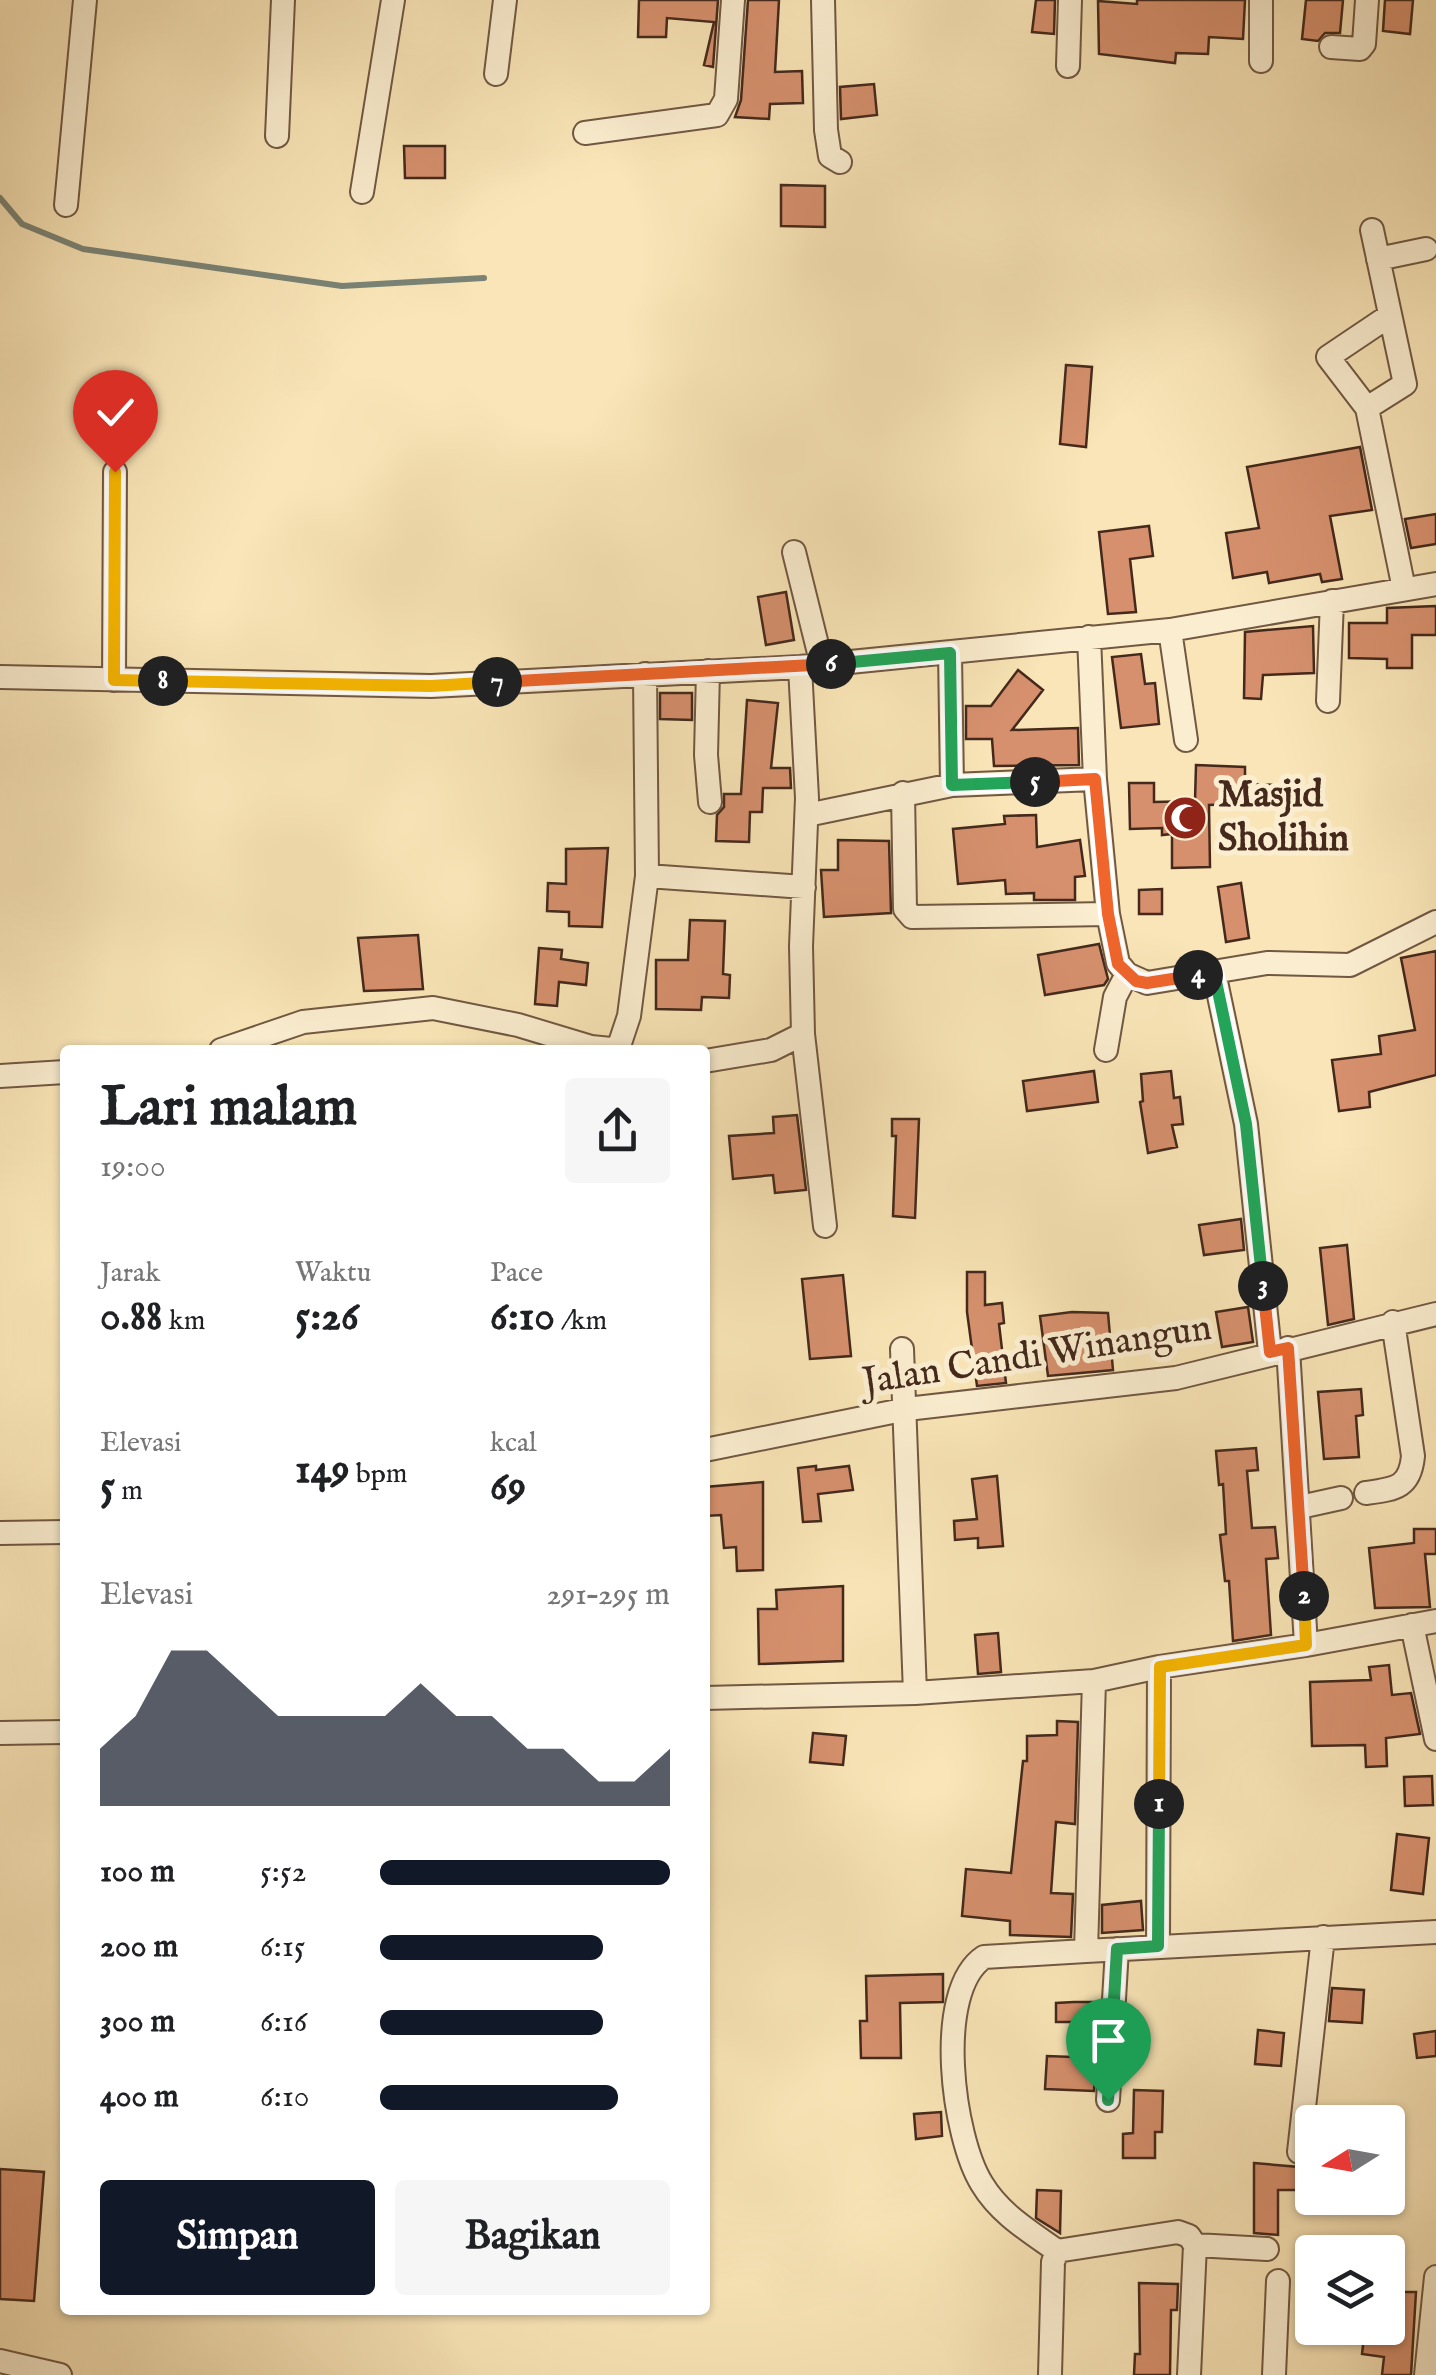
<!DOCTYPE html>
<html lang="id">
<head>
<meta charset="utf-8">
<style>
  body { margin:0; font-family:"IM FELL English",serif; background:#f6f6f6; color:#202124; height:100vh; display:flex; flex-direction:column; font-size:38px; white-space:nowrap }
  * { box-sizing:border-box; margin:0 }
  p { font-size:32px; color:#757577 }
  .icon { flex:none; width:55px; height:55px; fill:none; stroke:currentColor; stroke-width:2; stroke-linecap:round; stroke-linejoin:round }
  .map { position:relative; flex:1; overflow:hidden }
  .details { position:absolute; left:60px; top:1045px; width:650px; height:1270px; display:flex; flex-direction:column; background:#fff; border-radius:10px; box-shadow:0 2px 8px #0004 }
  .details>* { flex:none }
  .needle { width:65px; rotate:259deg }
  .fabs { position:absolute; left:1295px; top:2105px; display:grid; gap:20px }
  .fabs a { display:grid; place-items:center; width:110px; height:110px; border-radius:10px; background:#fff; box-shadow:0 2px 8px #0004; font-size:50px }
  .pin { position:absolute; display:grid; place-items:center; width:85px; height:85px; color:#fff; margin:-102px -42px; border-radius:50% 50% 50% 0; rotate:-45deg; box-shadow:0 0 10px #0007 }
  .pin .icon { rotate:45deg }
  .km { position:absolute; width:50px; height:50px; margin:-25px; border-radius:50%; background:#222; color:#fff; font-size:28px; line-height:50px; text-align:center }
  .round { display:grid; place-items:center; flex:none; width:105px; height:105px; border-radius:10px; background:#f6f6f6 }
  .overview { display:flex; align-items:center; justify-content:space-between; height:170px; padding:0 40px }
  h1 { font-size:55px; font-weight:700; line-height:75px }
  .metrics { display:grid; grid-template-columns:repeat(3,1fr); gap:15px; height:170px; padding:10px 40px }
  .metrics div { display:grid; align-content:center }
  .metrics b { font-size:42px; font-weight:700 }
  .metrics small { font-size:28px; font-weight:400 }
  .metrics p { font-size:28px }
  .chart { height:280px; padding:20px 40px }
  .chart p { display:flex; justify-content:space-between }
  .chart svg { width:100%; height:180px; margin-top:10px; fill:#111827; opacity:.7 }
  .primary-button { display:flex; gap:20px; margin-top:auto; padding:20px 40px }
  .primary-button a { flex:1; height:115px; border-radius:10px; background:#111827; color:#fff; font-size:40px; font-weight:700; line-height:115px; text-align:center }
  .primary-button a+a { background:#f6f6f6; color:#202124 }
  ul { padding:0 40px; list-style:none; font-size:32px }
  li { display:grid; grid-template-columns:160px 120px 1fr; align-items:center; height:75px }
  li i { height:25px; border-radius:12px; background:#111827 }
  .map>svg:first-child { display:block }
</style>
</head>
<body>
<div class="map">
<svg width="1436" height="2375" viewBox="0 0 1436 2375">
  <rect width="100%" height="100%" fill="#f9e5b7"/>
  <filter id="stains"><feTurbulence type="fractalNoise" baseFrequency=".002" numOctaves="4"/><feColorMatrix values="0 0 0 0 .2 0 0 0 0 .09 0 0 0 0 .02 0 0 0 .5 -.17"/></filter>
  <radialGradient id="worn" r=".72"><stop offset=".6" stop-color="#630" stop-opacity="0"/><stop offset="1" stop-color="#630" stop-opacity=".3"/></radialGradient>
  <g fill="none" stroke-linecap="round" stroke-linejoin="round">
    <path stroke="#7a8376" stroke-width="6" d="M0 198 22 224 83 249 342 286 484 278"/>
  </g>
  <path fill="#d6906d" stroke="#44291c" stroke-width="2.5" d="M639 0H718L713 67 704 65 714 22 667 18 666 37H638Z
    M748 0H779L775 72 802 71 803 103 770 104 769 119 735 117 741 100Z
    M1036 0H1055L1054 34 1032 32Z
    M1137 0H1245L1243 39 1209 37 1208 54 1176 53 1175 63 1099 54 1098 1 1137 4Z
    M1306 0H1343L1340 33H1325L1318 41 1302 39Z
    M1385 0H1413L1410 34 1383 31Z
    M874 84 877 115 841 119 840 87Z
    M404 146H445V178H405Z
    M781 185 825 186V227L781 226Z
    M1066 365 1092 367 1086 447 1060 444Z
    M1360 447 1372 510 1330 516 1342 579 1322 582 1320 574 1269 583 1267 572 1233 578 1226 533 1259 528 1247 467Z
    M1436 514V544L1411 548 1405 519Z
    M1149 526 1153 556 1130 559 1136 612 1108 614 1099 532Z
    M786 592 794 640 766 645 758 597Z
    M1436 606V635H1412V668H1387V659L1349 658V623H1387V608Z
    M1313 626 1314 673 1263 675 1261 699 1244 698 1245 632Z
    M1141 654 1145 684 1155 683 1159 724 1121 728 1112 657Z
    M1018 670 1043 690 1012 730 1078 728 1079 765 994 766 992 739H966V706H991Z
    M660 693H692V720L660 719Z
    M747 700 778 703 771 768H790L791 788H763L762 812H750L749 842 716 841 717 815 724 807V794H741Z
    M1196 765 1245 767V784L1283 785V802L1209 805 1210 867 1172 868V834L1162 835V828L1130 829 1129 783H1154V802L1195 801Z
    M1036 815 1037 847 1080 840 1085 876 1075 877V900H1034V893L1006 894 1005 880 958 884 953 829 1005 824 1004 816Z
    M838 840 889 841 891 913 824 917 821 870H838Z
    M608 848 602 927 569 926V912L547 911 548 883 566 884V849Z
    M1241 883 1249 938 1226 942 1218 887Z
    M1162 889V914H1139V890Z
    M690 920 725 921 723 974 730 975 729 998 702 997 701 1010 656 1009V960H688Z
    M418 935 423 989 364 991 358 938Z
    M1099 944 1108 979 1104 985 1045 995 1038 955Z
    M539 948 562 950 561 959 588 963 586 985 559 982 557 1006 535 1004Z
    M1436 951V1075L1369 1092 1370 1107 1339 1111 1332 1060 1381 1054 1379 1036 1415 1030 1401 958Z
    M1094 1071 1098 1102 1027 1111 1023 1081Z
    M1171 1071 1174 1098 1180 1097 1183 1124 1172 1125 1177 1147 1148 1153 1140 1102 1143 1101 1141 1074Z
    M797 1115 806 1190 775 1193 773 1175 733 1179 729 1136 774 1133 773 1117Z
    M892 1119H919L915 1218 893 1216 896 1136H892Z
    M1241 1219 1244 1250 1204 1255 1199 1225Z
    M1347 1245 1354 1319 1328 1325 1320 1248Z
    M967 1272H985V1305L1002 1303 1004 1323 999 1324 1006 1383 977 1386 967 1312Z
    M843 1275 851 1356 810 1359 802 1279Z
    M1248 1307 1253 1342 1222 1347 1216 1312Z
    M1072 1312 1108 1313 1113 1370 1048 1376 1040 1316Z
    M1361 1389 1363 1415 1356 1416 1359 1457 1324 1459 1318 1392Z
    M1256 1448 1258 1470 1247 1471 1252 1528 1275 1527 1278 1558 1266 1559 1271 1635 1233 1641 1229 1581H1225L1220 1535 1226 1534 1223 1484 1219 1485 1216 1451Z
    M816 1466V1470L849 1466 853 1490 818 1494 821 1521 803 1522 798 1468Z
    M997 1476 1003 1546 978 1548V1538L955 1540 954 1521 977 1519 972 1479Z
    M763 1482V1570L737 1571 736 1547 724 1548 721 1515 705 1516V1487Z
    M1414 1529H1436V1554H1425L1430 1607 1375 1608 1369 1548 1414 1543Z
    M843 1586V1661L759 1664 758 1609H777L776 1590Z
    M998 1633 1001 1672 978 1674 975 1635Z
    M1389 1665 1392 1695 1411 1693 1420 1734 1386 1738 1387 1766 1366 1767 1365 1745 1312 1746 1310 1682 1371 1680 1369 1667Z
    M1057 1721 1078 1722 1075 1824 1056 1822 1051 1893 1073 1894 1071 1937 1010 1935V1921L962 1916 966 1869 1011 1873 1023 1761H1027V1736L1057 1735Z
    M813 1733 846 1736 843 1765 810 1762Z
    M1432 1776 1433 1805 1405 1806 1404 1777Z
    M1397 1834 1429 1838 1423 1894 1391 1890Z
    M1141 1901 1143 1930 1102 1933V1905Z
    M943 1974V2002L900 2003 901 2058H861L860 2021H867L866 1976Z
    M1332 1988 1364 1990 1362 2023 1329 2021Z
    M1074 2002H1099L1094 2091 1045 2089 1047 2056 1073 2057 1074 2022H1056V2003Z
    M1258 2030 1284 2033 1281 2066 1255 2064Z
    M1436 2031V2056L1417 2058 1414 2034Z
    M1134 2090 1163 2091 1162 2132H1155V2158H1123V2134L1133 2133Z
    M941 2112 942 2136 916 2139 914 2114Z
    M1254 2163 1299 2167V2190H1278V2235L1254 2233Z
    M0 2169 44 2172 34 2301 0 2299Z
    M1037 2190 1061 2191 1060 2233 1036 2218Z
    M1139 2283 1178 2284 1177 2310H1171L1170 2375H1134L1135 2354H1140Z
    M1388 2292H1416L1411 2375H1382L1384 2357 1362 2354 1365 2328H1388Z"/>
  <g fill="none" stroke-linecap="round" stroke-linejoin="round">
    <defs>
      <path id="minor" d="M823 0 826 130 830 156 840 162
        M1261 0V61
        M1331 47 1360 49 1364 44 1367 0
        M1068 66 1070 0
        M496 74 505 0
        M585 133 717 115 726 99 733 0
        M277 136 283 0
        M362 192 393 0
        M66 205 85 0
        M1378 259 1426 249
        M1389 316 1328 357 1367 408 1404 589
        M1367 408 1405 384 1372 230
        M794 552 822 665
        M1170 630 1186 740
        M1089 637 1095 779 1108 914 1118 963 1127 974 1147 983 1267 963 1350 965 1436 922
        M950 653 952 785
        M800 667 807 798 801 946 803 1034 825 1226
        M708 671 706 755 710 802
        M645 674 647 876
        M0 677 431 686 800 667 1170 630 1436 584
        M114 680 115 472
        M1328 701 1332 601
        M903 793 905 909 912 917 1108 914
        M807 815 952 785 1095 779
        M1214 972 1246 1124 1270 1352
        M618 1049 629 1016 647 876 804 887
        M221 1050 303 1022 433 1008 518 1025 591 1047 621 1050
        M1106 1050 1115 997 1127 974
        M705 1061 771 1050 803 1034
        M0 1076 65 1072
        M1288 1348 1306 1645 1436 1621
        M902 1349 915 1693
        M705 1450 907 1409 1176 1378 1436 1314
        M1366 1493C1395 1489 1410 1488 1413 1456L1393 1322
        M1300 1507 1341 1498
        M0 1533 65 1532
        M1412 1625 1436 1739
        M1094 1681 1159 1667 1306 1645
        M705 1698 915 1693 1094 1681 1086 1951 1436 1932
        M0 1733 65 1732
        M1158 1946 1159 1667
        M1108 2100 1117 1949
        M1299 2152 1323 1937
        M1195 2245 1267 2249
        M1057 2251C1029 2231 1000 2214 982 2184 953 2138 933 1991 984 1957L1086 1951
        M0 2361 60 2375
        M1050 2375 1053 2262 1057 2251 1178 2232 1189 2236 1195 2245 1189 2375
        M1274 2375 1278 2281
        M1426 2375 1436 2277"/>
    </defs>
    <use href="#minor" stroke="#715843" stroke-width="26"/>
    <use href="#minor" stroke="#fbeed0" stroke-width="22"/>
  </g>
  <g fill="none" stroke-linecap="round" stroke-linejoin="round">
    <defs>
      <path id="split-1" d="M1108 2100 1117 1949 1158 1946 1159 1804"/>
      <path id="split-2" d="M1159 1804 1160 1667 1306 1645 1304 1596"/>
      <path id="split-3" d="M1263 1286 1270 1352 1288 1348 1304 1596"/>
      <path id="split-4" d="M1198 975 1214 972 1246 1124 1263 1286"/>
      <path id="split-5" d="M1035 782 1095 779 1108 914 1118 964 1136 981 1147 983 1198 975"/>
      <path id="split-6" d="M831 664 950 653 952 785 1035 782"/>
      <path id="split-7" d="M497 682 831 664"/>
      <path id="split-8" d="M163 681 431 686 497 682"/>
      <path id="split-9" d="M115 472 114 680 163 681"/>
    </defs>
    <use href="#split-1" stroke="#fff" stroke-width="20"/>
    <use href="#split-2" stroke="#fff" stroke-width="20"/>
    <use href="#split-3" stroke="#fff" stroke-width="20"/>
    <use href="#split-4" stroke="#fff" stroke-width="20"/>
    <use href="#split-5" stroke="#fff" stroke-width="20"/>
    <use href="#split-6" stroke="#fff" stroke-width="20"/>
    <use href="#split-7" stroke="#fff" stroke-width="20"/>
    <use href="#split-8" stroke="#fff" stroke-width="20"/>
    <use href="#split-9" stroke="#fff" stroke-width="20"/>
    <use href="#split-1" stroke="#22a559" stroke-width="12"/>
    <use href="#split-2" stroke="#f5b400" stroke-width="12"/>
    <use href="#split-3" stroke="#f0652b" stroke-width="12"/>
    <use href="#split-4" stroke="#22a559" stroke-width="12"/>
    <use href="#split-5" stroke="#f0652b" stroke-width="12"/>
    <use href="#split-6" stroke="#22a559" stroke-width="12"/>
    <use href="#split-7" stroke="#f0652b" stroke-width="12"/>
    <use href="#split-8" stroke="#f5b400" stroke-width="12"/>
    <use href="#split-9" stroke="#f5b400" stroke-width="12"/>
  </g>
  <defs>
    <symbol id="mosque-disc" viewBox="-11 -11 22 22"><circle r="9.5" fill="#8f2418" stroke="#fbeed0"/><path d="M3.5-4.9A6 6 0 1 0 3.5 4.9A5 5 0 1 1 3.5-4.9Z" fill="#fff"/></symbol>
  </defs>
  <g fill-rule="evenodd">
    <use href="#mosque-disc" x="1160" y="793" width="50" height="50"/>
  </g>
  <g text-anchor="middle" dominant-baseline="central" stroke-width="10" stroke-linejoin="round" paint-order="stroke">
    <g font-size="38" font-weight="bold" fill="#44291c" stroke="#fbeed0" text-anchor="start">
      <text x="1218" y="796">Masjid<tspan x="1218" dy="44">Sholihin</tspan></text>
    </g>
    <g font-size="38" fill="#44291c" stroke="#fbeed0">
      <text transform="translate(1037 1356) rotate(-9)">Jalan Candi Winangun</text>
    </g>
  </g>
  <rect width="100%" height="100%" filter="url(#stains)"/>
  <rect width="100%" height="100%" fill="url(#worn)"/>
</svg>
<div class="fabs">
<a><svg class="needle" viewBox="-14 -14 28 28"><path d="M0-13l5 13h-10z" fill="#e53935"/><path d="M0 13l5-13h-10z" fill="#757577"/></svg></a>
<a><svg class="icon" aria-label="layers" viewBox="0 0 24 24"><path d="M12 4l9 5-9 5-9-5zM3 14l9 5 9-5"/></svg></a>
</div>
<div class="pin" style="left:1108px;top:2100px;background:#1e9e55"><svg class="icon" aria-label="arrive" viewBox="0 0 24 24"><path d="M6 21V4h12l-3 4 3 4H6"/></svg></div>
<div class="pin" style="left:115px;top:472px;background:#d93025"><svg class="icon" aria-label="check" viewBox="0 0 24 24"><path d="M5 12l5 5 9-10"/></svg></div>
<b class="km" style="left:1159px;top:1804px">1</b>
<b class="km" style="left:1304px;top:1596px">2</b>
<b class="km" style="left:1263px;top:1286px">3</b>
<b class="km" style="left:1198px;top:975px">4</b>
<b class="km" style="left:1035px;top:782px">5</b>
<b class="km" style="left:831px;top:664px">6</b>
<b class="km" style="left:497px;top:682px">7</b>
<b class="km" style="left:163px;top:681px">8</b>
<section class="details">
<div class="overview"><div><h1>Lari malam</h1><p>19:00</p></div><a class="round"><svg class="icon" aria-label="share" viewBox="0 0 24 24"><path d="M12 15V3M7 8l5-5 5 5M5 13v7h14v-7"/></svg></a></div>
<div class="metrics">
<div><p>Jarak</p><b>0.88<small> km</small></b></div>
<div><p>Waktu</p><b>5:26</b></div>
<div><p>Pace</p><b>6:10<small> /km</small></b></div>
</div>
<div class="metrics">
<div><p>Elevasi</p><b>5<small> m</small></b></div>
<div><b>149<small> bpm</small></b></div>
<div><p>kcal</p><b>69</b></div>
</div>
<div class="chart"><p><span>Elevasi</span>291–295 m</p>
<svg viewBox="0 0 160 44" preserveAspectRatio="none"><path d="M0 44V30L10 22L20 6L30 6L40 14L50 22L60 22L70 22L80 22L90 14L100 22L110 22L120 30L130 30L140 38L150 38L160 30V44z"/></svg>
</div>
<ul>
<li><b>100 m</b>5:52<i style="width:100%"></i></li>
<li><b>200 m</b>6:15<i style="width:77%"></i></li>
<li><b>300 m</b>6:16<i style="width:77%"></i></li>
<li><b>400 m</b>6:10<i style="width:82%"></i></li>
</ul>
<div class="primary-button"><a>Simpan</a><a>Bagikan</a></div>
</section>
</div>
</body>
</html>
